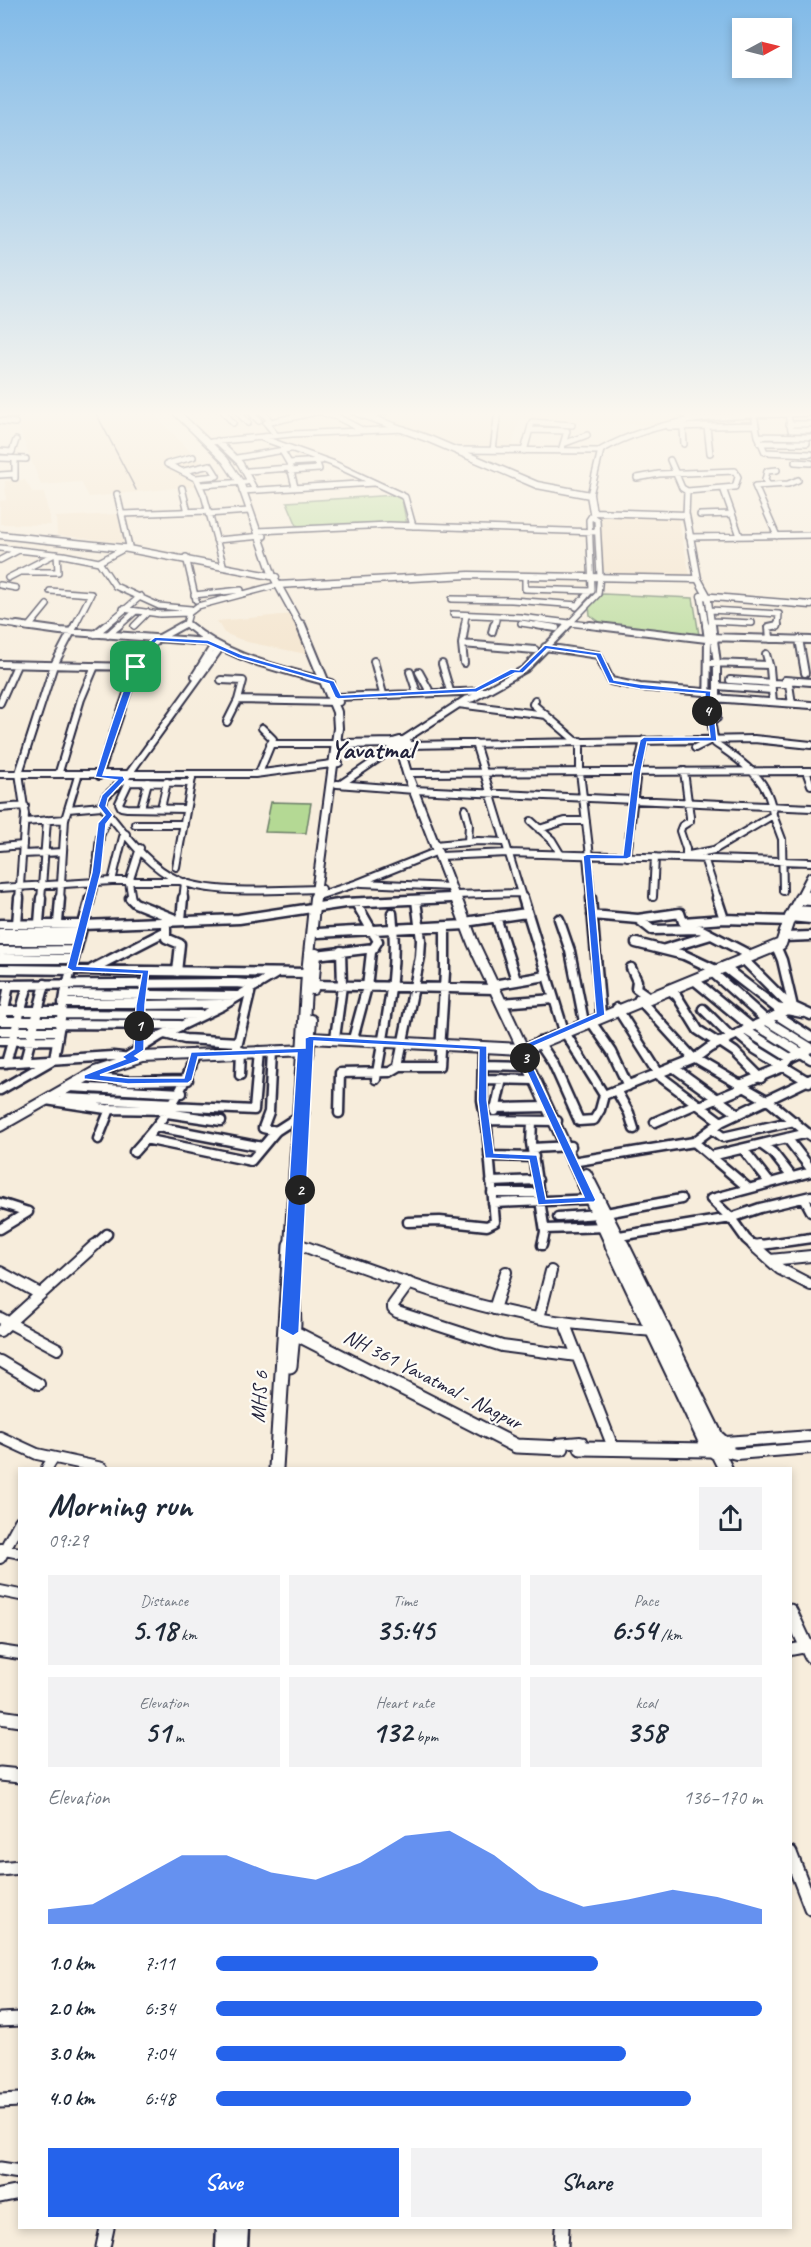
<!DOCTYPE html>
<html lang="en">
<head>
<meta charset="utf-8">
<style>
  body { margin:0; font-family:Caveat,sans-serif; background:#f2f2f3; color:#1f2937; height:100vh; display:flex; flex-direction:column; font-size:22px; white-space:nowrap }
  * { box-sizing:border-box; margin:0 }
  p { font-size:20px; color:#747a83 }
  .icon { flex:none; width:33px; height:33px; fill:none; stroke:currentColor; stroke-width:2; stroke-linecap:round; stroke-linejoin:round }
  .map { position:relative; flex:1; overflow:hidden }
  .details { position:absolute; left:18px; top:1467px; width:774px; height:762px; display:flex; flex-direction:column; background:#fff; border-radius:0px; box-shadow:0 3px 9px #0003 }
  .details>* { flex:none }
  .needle { width:39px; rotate:83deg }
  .fabs { position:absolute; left:732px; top:18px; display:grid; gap:12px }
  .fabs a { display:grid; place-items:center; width:60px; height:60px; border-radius:0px; background:#fff; box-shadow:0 3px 9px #0003; font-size:30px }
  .pin { position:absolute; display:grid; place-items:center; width:51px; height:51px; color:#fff; margin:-26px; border-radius:12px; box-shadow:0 3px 9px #0006 }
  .km { position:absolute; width:30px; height:30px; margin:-15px; border-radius:50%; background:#222; color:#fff; font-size:16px; line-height:30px; text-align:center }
  .round { display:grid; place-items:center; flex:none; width:63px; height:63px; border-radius:0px; background:#f2f2f3 }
  .headline { display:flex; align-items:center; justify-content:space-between; height:102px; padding:0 30px }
  h1 { font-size:33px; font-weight:600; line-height:45px }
  .metrics { display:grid; grid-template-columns:repeat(3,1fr); gap:9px; height:102px; padding:6px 30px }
  .metrics div { display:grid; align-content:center; border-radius:0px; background:#f2f2f3; text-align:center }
  .metrics b { font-size:30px; font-weight:600 }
  .metrics small { font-size:16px; font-weight:400 }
  .metrics p { font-size:16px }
  .chart { height:168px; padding:12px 30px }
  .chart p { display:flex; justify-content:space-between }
  .chart svg { width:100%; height:108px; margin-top:6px; fill:#2563eb; opacity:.7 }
  .action { display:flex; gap:12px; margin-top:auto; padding:12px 30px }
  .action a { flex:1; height:69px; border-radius:0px; background:#2563eb; color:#fff; font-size:24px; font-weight:600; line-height:69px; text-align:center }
  .action a+a { background:#f2f2f3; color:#1f2937 }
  ul { padding:0 30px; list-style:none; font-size:20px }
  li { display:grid; grid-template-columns:96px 72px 1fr; align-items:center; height:45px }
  li i { height:15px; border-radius:8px; background:#2563eb }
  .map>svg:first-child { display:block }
</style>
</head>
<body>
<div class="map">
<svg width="811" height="2247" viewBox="0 0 811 2247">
  <rect width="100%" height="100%" fill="#f7eddc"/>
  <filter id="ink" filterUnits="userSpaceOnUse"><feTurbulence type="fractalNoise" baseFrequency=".0167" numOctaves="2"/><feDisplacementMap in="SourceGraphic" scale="12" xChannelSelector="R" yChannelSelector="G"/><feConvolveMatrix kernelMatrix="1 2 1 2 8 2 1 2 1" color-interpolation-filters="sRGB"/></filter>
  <g filter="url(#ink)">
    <path fill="#f3e2c9" d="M12 411H150L204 465 197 467 201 478 196 486 89 497 81 482 41 485Z
      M363 411H799L678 419 654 425 520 418 511 449 460 447Z
      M25 480 33 493H44L51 525 0 524V501L6 500 5 481Z
      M118 514 123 543 57 535 56 517Z
      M606 515 678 518 690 576 611 574 601 570 599 517Z
      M293 614 311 655 247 642 224 633 217 621Z"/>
    <path fill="#b4d994" stroke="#6b7e68" stroke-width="1.5" d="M395 495 402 500 407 525 298 528 287 502Z
      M603 594 693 598 699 635 604 625 590 615 589 606 594 598Z
      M271 802 311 803 306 833 265 832Z"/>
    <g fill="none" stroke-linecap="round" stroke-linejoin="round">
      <defs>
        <path id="minor-far4" d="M223 411 233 423
          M237 411 248 423
          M249 411 259 421
          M262 411 270 421
          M318 411 337 417 362 430
          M679 411 694 420
          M0 414 15 415
          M788 415 791 430H811
          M364 416 387 411
          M755 420 758 436 765 452 811 454
          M0 421 15 423
          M789 424H811
          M669 427 756 425
          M707 427 710 453
          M683 428 684 444
          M530 430 567 431 561 451
          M276 435 266 423 321 411
          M758 436 811 437
          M262 438 332 463 405 497 413 526
          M217 441 240 463 255 490
          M211 442 292 434 404 429
          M760 443H807
          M563 444 587 435
          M456 450 601 451
          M493 450 498 411
          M0 451 12 452 16 440
          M282 451 289 463 295 487
          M524 451 532 422 572 425
          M193 457 167 464 197 479 204 495 223 564
          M0 458 26 459
          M237 458 290 449
          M15 459V478
          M670 460 682 488 687 491
          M795 462 811 463
          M289 463 321 461
          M184 471 210 465 217 476 196 478
          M248 471 290 468
          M290 471 319 469 316 461
          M0 475 15 474
          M637 478 659 474 735 471 738 477 735 487 687 491 686 515
          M200 485 246 482
          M768 485 765 480 767 471 777 470
          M182 488 188 512
          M242 491 374 483
          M724 491 740 536
          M590 495 601 450C668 413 736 416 811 413
          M122 514 207 511
          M208 514 249 511
          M700 515 732 514
          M257 531 389 525 597 532
          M777 536 755 486 788 484 798 480
          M689 537 811 535
          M216 540 264 536
          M0 548 63 555 99 562 115 586 159 606 191 609
          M186 557 196 600
          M0 560 19 550
          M99 562 129 546 117 494
          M19 572H58L57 554
          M525 577V589L592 591
          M8 578 55 554
          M0 585 16 588
          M50 591 91 594 74 627
          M194 595 241 590
          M701 596 706 627
          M708 597 712 627
          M452 599 512 600 578 605
          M576 607 592 589 589 520 593 514
          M123 609 160 614 188 613
          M710 610 779 614 778 627
          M453 614 520 617 603 627
          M712 621 752 623
          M0 623 28 627
          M521 623 547 627
          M186 624 189 627
          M186 624 189 613 198 606 277 585
          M134 626 148 612
          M29 627 47 605
          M104 627 141 596
          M118 627 136 611
          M179 627 186 624
          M464 627 466 615
          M494 627 496 620
          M566 627 598 594 600 576 597 520 592 517"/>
        <path id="minor-far3" d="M17 625 60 631 208 642
          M188 625C230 660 280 668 331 683
          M537 625 556 628
          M590 625 715 640
          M492 632 494 625
          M95 634 106 625
          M108 635 119 625
          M709 637 811 640
          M770 639 769 627 778 625
          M799 639 805 673
          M462 644 535 650
          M545 647 598 655 611 681 640 687 717 693
          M220 648 126 778 105 797 102 806C124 832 146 866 178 880 214 896 282 889 322 889
          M766 654 770 668 773 702
          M374 661 383 694
          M464 663 462 644 465 625
          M712 663 768 665
          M0 664 136 667
          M442 664 450 691
          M410 672 417 693
          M419 672 430 692
          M195 676 214 645
          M221 680 243 681 238 700 227 722
          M730 680 789 684 792 704
          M785 680 811 682
          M717 686 771 690
          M338 697 485 691
          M713 698 811 705
          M238 700 339 702
          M535 700 533 704 576 741
          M0 703 17 665
          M458 704 546 715
          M711 721 717 718V663L712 625
          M402 741 465 700 473 698 525 669 568 625
          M580 741V772L590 856
          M475 743 523 900
          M270 744H342
          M409 745 754 739 811 745
          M695 748 711 740
          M684 771 690 817V821L682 826 680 831 686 849V858
          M806 771 811 785
          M59 772 81 699 95 666
          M259 773 273 739 262 728
          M407 773 811 771
          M0 774H255L339 763
          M99 776 136 667 156 640 183 625
          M337 784 414 790 811 808
          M341 784 394 748
          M0 808 25 806
          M141 808 148 782
          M161 808 167 782
          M68 809 102 806
          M186 809 127 808 121 807 119 803 129 782 191 783
          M465 809 469 824 468 842
          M773 815 782 839 783 891
          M531 821 552 840 561 855
          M25 822 65 819
          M135 824H184
          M539 829 565 821H586
          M435 845 478 841 504 842
          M0 847 23 845
          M23 854 63 852
          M689 855 714 850 773 815C770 779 742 762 715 743L711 721 707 717 708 639 706 625
          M440 856 508 853 811 862
          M587 856 591 900
          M627 857 637 771 644 740
          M704 858 718 900
          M176 867 192 778
          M112 881 123 837 126 834
          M362 883 451 887
          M0 888 112 881H180
          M802 894 811 895
          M455 895 520 893
          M315 897 358 883 438 851
          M653 897 655 857
          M19 900 25 814 19 773 54 665 75 625
          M41 900 47 820
          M60 900 65 819 78 776
          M90 900 96 876 100 836 109 815
          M132 900 129 882 140 848
          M183 900 185 882
          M417 900 456 898"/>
        <path id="minor-far2" d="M130 898 135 903 175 919
          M523 898 564 1031 604 1095
          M591 898 601 1015
          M717 898 724 919
          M416 900 421 940 420 957 398 1066H439L445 972V927
          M799 900 811 901
          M794 910 811 911
          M592 915 638 919 652 930 700 929 746 953
          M496 917 516 980
          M790 917 811 919
          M559 919 570 951 584 1022
          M638 919 680 913 683 922 724 919 789 921
          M181 920 183 898
          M465 922 526 913
          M39 923 41 898
          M58 923 60 898
          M0 924 83 925 239 919 345 903 451 898
          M17 924 19 898
          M166 927V938L180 944 177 972
          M0 933H80
          M318 933 466 925
          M784 937 811 936
          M0 941H78
          M636 943 684 955 716 970
          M776 946 782 960 793 1007
          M665 949 711 935
          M0 951 76 950
          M316 955 374 948
          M0 959H74
          M743 959 789 1005 811 1015
          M724 967 777 1008 802 1013
          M631 968 637 981 636 988 646 995
          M0 969 311 973
          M92 969 166 931
          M712 972 767 1021 811 1048
          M694 980 751 1027
          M0 985 236 983 258 985
          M313 985 495 989
          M493 985 546 976
          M670 990 677 996 698 1030 718 1043
          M65 994 238 996
          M639 999 692 1057 770 1102 811 1136
          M63 1003H141
          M501 1003 554 999
          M141 1005 221 1004
          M617 1008 661 1077 721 1122
          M703 1009 731 1037
          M0 1011H61
          M61 1014 199 1015
          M3 1016 9 985
          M778 1016 811 1037
          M139 1020V1050
          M0 1021H60
          M592 1023 612 1052 628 1086
          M59 1024 179 1025
          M756 1025 811 1059
          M745 1030 790 1058
          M0 1031H58
          M165 1034 185 1039 238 1042
          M737 1034 755 1049 809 1082
          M335 1038 342 986 341 951
          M353 1039 367 987 371 952 378 941 356 903
          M0 1041 57 1040
          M539 1042 553 1063 579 1121 594 1120 600 1110 604 1095 694 1059 709 1048 793 1007
          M720 1042 735 1052 761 1078
          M237 1047 251 989
          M272 1051 269 1112 263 1128 276 1131
          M127 1057 160 1036 222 1006 277 973
          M25 1061 45 984
          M0 1063 113 1056 131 1058
          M6 1063 28 985
          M483 1065 529 1066
          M673 1067 738 1114
          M240 1075 241 1051
          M87 1077 127 1081 188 1080
          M376 1079C385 1023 399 970 392 913
          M483 1079 534 1080
          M740 1085 783 1067 790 1058 811 1048
          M69 1087 182 1093
          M0 1090 54 1059 66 989 90 898
          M616 1090 629 1113 634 1129
          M64 1098 174 1103
          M46 1100 106 1109 170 1110
          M172 1106 254 1110 259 1051
          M700 1106 743 1088
          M495 1108 547 1107
          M495 1111 502 1079
          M167 1113 221 1121
          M339 1113 340 1073 390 1072 400 1066
          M486 1120 557 1121
          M532 1122 531 1143 545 1232 542 1245
          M655 1122 696 1104
          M158 1127 262 1147
          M712 1129 723 1137 794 1121
          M787 1138 811 1169
          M98 1139 110 1109
          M145 1139 251 1161 276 1131 304 1113
          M694 1142 748 1188
          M762 1145 773 1153 791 1176
          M532 1148 571 1146
          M743 1149 769 1182
          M134 1152C161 1122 184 1094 194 1054
          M489 1156 534 1157
          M711 1156 808 1133
          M572 1162 694 1142 721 1122 811 1079
          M491 1182 538 1180
          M492 1193H540
          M804 1198 811 1211
          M0 1203 28 1212
          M493 1203 596 1199
          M606 1213 681 1199
          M558 1217 598 1214
          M408 1222 440 1221 487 1226 495 1222 487 1128 482 1100 483 1048
          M0 1229 28 1212
          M545 1229 607 1227
          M613 1237 731 1218 711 1199 811 1172
          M297 1244 305 1247
          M754 1246 811 1238
          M93 1247 107 1234
          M755 1247 746 1239 731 1218 760 1208 811 1196"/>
        <path id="minor-far1" d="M300 1245C375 1271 449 1301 527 1316 569 1325 612 1327 654 1331
          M753 1245 780 1269 811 1285
          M754 1246 760 1245
          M770 1260 811 1256
          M0 1272 40 1294
          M409 1283 393 1305V1309L397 1312 502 1346 577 1356
          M494 1309 506 1272
          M0 1318 58 1349
          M539 1318 551 1271
          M564 1322 611 1442
          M0 1331 95 1245
          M0 1361 39 1384
          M0 1437 37 1454 102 1468
          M725 1442 811 1436
          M724 1451 736 1454 811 1448
          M47 1468 53 1458
          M0 1549 20 1553
          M0 1558 20 1521
          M0 1591 20 1595
          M790 1650 811 1646
          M0 1651 20 1654"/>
        <path id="minor" d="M0 1717 20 1720
          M0 1774 20 1776
          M790 1853 811 1908
          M0 1869 20 1867
          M0 2020 20 2019
          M0 2101 20 2100
          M0 2169 20 2172
          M0 2196 20 2192
          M103 2247 107 2228
          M561 2247 562 2228"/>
        <path id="major-far4" d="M175 411 225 460 240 482 273 576 301 627
          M352 411 429 439 537 485 590 495 593 512 686 515 698 579 708 597
          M0 535 123 548 276 577
          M277 585 469 575 698 579
          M701 596 811 605"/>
        <path id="major-far3" d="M301 625 337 712 338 728 315 900
          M400 741 407 742 408 746 400 749 392 746 393 743Z
          M342 744 393 743
          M400 749 407 773 456 900
          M799 900 811 877"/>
        <path id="major-far2" d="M456 898 473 943 522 1047
          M313 989 316 954
          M310 1038 520 1049
          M525 1049 781 944 790 917 800 898
          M521 1050 612 1247
          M308 1055 311 1020
          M0 1126 95 1072 142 1057 308 1050
          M586 1174 623 1247
          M290 1247 307 973 315 898"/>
        <path id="major-far1" d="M612 1245 707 1445 715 1452H721L727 1447 719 1439H711L707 1443
          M622 1245 717 1438
          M289 1330 516 1446 562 1448
          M290 1366 294 1324 293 1301
          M581 1448 709 1450
          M717 1452 725 1468
          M276 1468 290 1245
          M790 1611 811 1656"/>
        <path id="major" d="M224 2247 225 2228
          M239 2247 240 2228"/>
        <path id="highway" d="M580 1437 585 1438 587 1442 585 1446 561 1448 556 1447 554 1443 556 1439Z"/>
      </defs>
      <use href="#minor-far4" stroke="#22223b" stroke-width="8"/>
      <use href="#minor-far3" stroke="#22223b" stroke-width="10"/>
      <use href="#minor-far2" stroke="#22223b" stroke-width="13"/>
      <use href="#minor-far1" stroke="#22223b" stroke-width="14"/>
      <use href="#minor" stroke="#22223b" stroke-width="17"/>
      <use href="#major-far4" stroke="#22223b" stroke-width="9"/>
      <use href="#major-far3" stroke="#22223b" stroke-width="12"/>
      <use href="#major-far2" stroke="#22223b" stroke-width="14"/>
      <use href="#major-far1" stroke="#22223b" stroke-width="17"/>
      <use href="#major" stroke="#22223b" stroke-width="21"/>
      <use href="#highway" stroke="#22223b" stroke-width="4"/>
      <use href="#minor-far4" stroke="#fdfcf7" stroke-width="5"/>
      <use href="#minor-far3" stroke="#fdfcf7" stroke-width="6"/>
      <use href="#minor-far2" stroke="#fdfcf7" stroke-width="8"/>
      <use href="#minor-far1" stroke="#fdfcf7" stroke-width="10"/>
      <use href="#minor" stroke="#fdfcf7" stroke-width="13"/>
      <use href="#major-far4" stroke="#fdfcf7" stroke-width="6"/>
      <use href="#major-far3" stroke="#fdfcf7" stroke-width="8"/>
      <use href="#major-far2" stroke="#fdfcf7" stroke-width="10"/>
      <use href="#major-far1" stroke="#fdfcf7" stroke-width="13"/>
      <use href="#major" stroke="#fdfcf7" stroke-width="16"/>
      <use href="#highway" fill="#fdfcf7" fill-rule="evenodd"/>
      <path stroke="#22223b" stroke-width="1.5" d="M95 411 136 490"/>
    </g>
  </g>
  <linearGradient id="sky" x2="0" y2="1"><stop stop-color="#81bae8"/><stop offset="0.57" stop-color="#fbf7ef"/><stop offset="1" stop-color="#fbf7ef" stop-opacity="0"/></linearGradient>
  <rect width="811" height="726" fill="url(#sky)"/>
  <path fill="#2563eb" stroke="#fff" stroke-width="1.5" fill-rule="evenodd" d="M155 637 208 640 243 655 334 681 341 695 475 688 511 669 519 670 545 645 601 653 614 680 640 684 711 691 710 716 715 721 717 741 647 742 641 771 631 857 627 859H591L605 1015 525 1050 596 1200 594 1202 538 1205 529 1160 485 1158 478 1100 479 1050 314 1041 299 1332 293 1336 280 1329 297 1053 198 1057 192 1080 188 1083 128 1084 84 1079V1075L125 1059 122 1057 134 1049 136 1005 142 974 72 971 67 968 92 872 98 823 105 815 98 806 102 795 117 780 95 777C105 746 130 652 155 637ZM157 641 207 644 238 658 329 684 335 697 338 699 477 692 515 673H523L547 649 596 656 609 683 640 689 705 694 703 717 708 721 710 737H644L640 740 633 771 623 855 587 854 583 856 596 1013 516 1048 584 1197 546 1199 537 1155 494 1153 487 1100V1046L310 1036 305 1038V1048L191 1052 184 1078H128L100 1075 138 1061 140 1059 135 1056 144 1050 145 1005 149 970 77 966 101 872 106 824 113 815 106 806 108 798 125 780 123 776 103 775 140 667 147 652Z"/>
  <g text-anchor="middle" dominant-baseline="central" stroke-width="4.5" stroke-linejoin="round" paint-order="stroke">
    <g font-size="21" fill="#22223b" stroke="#fdfcf7">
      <text transform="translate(433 1379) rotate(27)">NH 361 Yavatmal - Nagpur</text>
      <text transform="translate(259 1397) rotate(-86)">MHS 6</text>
    </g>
    <g font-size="27" font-weight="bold" fill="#22223b" stroke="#fdfcf7">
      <text x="372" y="749">Yavatmal</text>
    </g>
  </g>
</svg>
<div class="fabs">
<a><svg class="needle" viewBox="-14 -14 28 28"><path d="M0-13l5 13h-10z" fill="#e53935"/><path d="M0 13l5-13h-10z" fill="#747a83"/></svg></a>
</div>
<div class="pin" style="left:136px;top:667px;background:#1e9e55"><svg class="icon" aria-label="arrive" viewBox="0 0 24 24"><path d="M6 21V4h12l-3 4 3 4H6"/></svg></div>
<b class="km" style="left:139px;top:1026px">1</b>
<b class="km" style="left:300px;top:1190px">2</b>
<b class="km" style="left:525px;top:1058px">3</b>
<b class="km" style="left:707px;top:711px">4</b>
<section class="details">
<div class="headline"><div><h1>Morning run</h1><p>09:29</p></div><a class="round"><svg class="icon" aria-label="share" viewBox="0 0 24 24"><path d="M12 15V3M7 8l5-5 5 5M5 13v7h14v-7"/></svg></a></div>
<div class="metrics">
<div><p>Distance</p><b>5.18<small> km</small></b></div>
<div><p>Time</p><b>35:45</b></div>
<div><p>Pace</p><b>6:54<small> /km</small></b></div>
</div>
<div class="metrics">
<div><p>Elevation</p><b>51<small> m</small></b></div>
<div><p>Heart rate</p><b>132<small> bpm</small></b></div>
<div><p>kcal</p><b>358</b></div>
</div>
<div class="chart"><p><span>Elevation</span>136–170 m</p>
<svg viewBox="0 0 160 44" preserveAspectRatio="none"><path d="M0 44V38L10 36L20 26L30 16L40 16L50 23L60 26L70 19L80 8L90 6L100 16L110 30L120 37L130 34L140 30L150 33L160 38V44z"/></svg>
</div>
<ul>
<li><b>1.0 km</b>7:11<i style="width:70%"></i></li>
<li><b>2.0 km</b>6:34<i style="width:100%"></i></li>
<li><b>3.0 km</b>7:04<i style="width:75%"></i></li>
<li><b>4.0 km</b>6:48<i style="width:87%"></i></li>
</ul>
<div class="action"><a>Save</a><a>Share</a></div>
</section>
</div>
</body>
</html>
